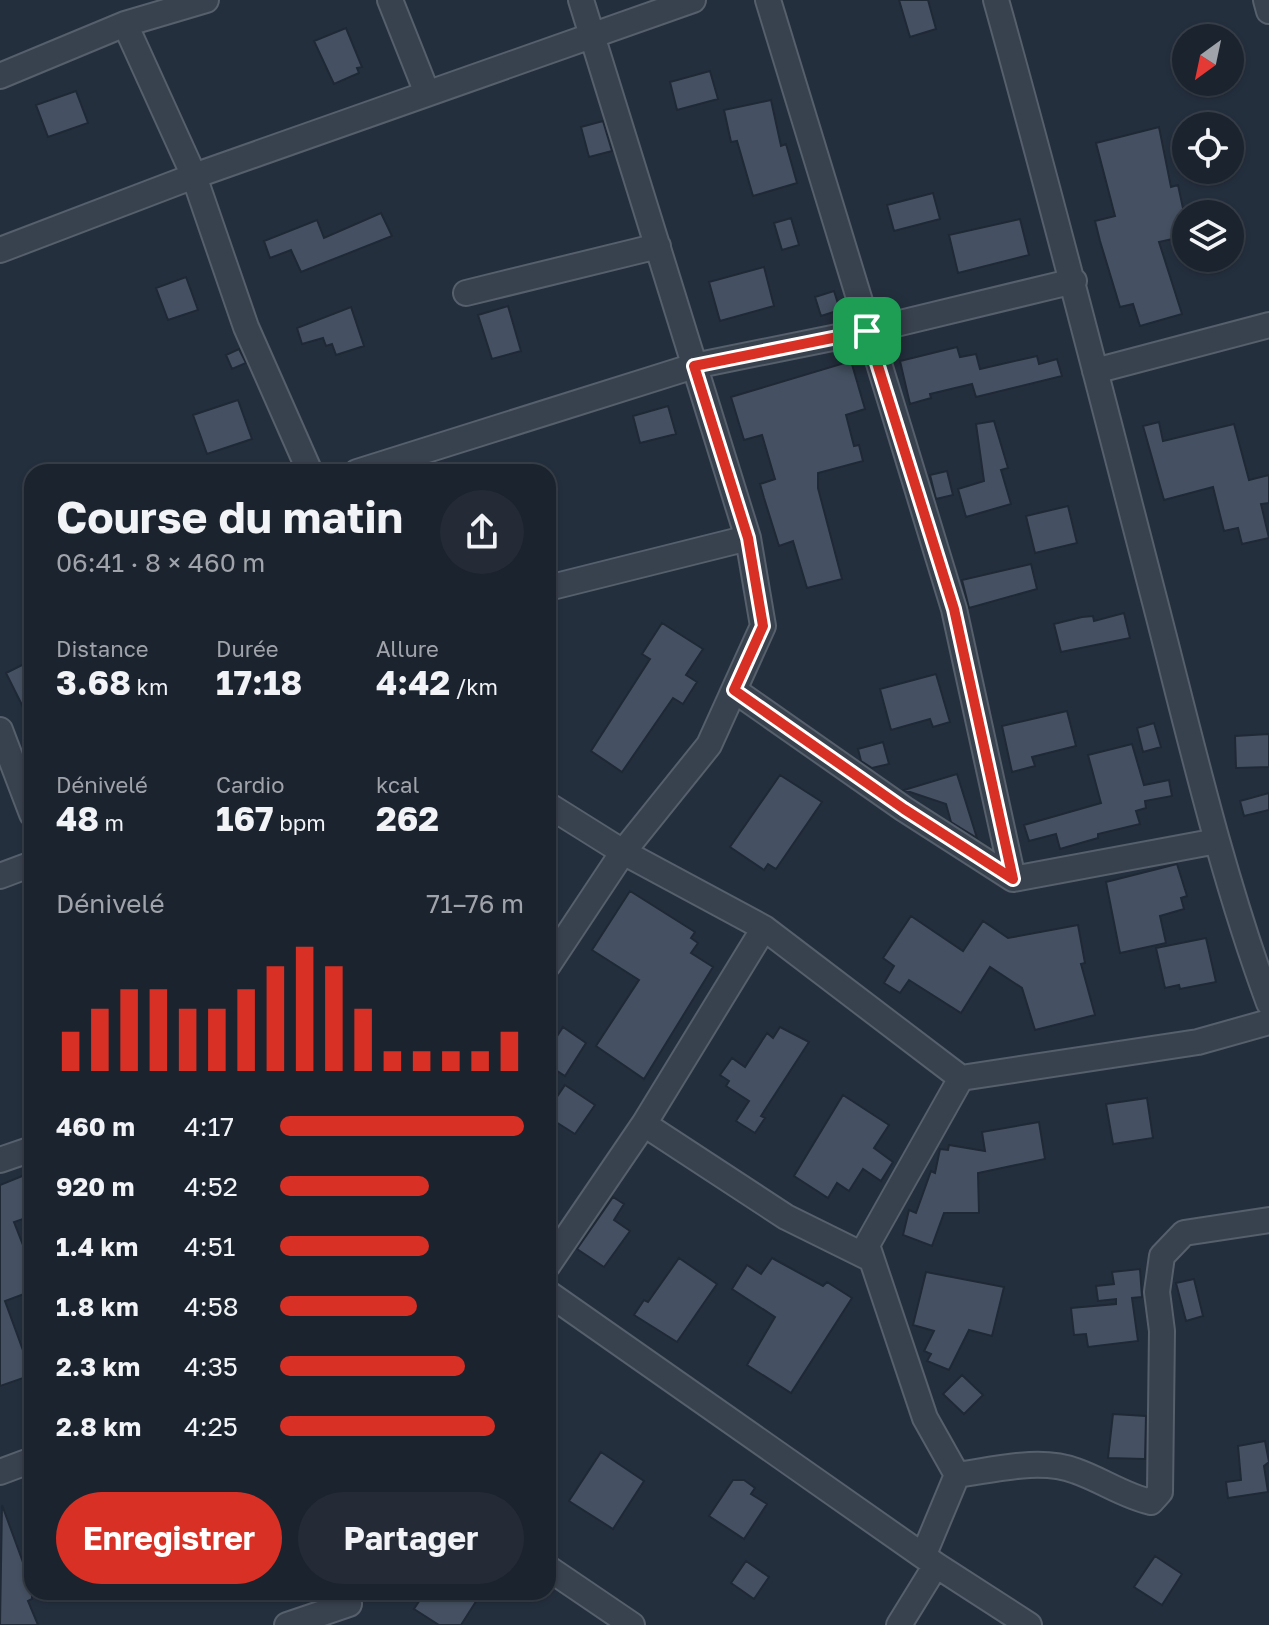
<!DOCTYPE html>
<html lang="fr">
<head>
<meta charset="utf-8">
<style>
  body { margin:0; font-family:"Golos Text",sans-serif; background:#242b36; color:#f1f3f6; height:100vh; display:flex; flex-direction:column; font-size:30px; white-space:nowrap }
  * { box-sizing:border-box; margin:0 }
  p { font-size:26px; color:#a0a4aa }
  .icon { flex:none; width:44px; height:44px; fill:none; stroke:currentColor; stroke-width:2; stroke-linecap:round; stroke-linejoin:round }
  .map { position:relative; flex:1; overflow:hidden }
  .drawer { position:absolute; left:24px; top:464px; width:532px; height:1136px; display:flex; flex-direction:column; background:#1b232e; border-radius:24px; box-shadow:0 2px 6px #0004,0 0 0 2px #39404a }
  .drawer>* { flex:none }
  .needle { width:52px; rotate:213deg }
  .tools { position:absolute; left:1172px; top:24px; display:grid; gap:16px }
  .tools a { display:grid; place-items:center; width:72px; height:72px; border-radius:50%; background:#1b232e; box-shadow:0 2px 6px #0004,0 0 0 2px #39404a; font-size:40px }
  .pin { position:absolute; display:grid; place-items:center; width:68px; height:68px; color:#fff; margin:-34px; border-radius:16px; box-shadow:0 4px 12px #0006 }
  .round { display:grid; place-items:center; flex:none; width:84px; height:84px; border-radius:42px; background:#242b36 }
  .overview { display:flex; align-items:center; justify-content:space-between; height:136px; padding:0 32px }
  h1 { font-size:44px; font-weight:700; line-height:60px }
  .stats { display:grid; grid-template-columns:repeat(3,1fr); gap:12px; height:136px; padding:8px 32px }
  .stats div { display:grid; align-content:center }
  .stats b { font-size:34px; font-weight:700 }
  .stats small { font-size:22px; font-weight:400 }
  .stats p { font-size:22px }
  .chart { height:224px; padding:16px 32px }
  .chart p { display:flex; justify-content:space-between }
  .chart svg { width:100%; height:144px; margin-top:8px; stroke:#d93025; stroke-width:6 }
  .button { display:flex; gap:16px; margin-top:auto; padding:16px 32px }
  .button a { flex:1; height:92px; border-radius:48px; background:#d93025; color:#fff; font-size:32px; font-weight:700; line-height:92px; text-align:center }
  .button a+a { background:#242b36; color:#f1f3f6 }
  ul { padding:0 32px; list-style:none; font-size:26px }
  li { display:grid; grid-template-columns:128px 96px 1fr; align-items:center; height:60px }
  li i { height:20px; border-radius:10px; background:#d93025 }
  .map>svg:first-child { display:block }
</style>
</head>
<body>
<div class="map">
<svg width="1269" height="1625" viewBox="0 0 1269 1625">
  <rect width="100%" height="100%" fill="#242f3e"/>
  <path fill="#455162" stroke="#1f2835" stroke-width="2" d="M899 0H928L936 29 910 37Z
    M346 28 362 67 357 68 359 73 334 84 314 41Z
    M710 71 718 99 677 110 670 82Z
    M76 91 88 123 48 137 36 105Z
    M771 100 781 146 786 144 797 183 753 196 737 141 731 142 724 110Z
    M603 121 612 151 589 157 581 127Z
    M1159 127 1171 187 1178 185 1186 222V236L1159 242 1182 314 1140 326 1133 304 1120 307 1100 241 1095 221 1115 216 1096 143Z
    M933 193 940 219 894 231 887 205Z
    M381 213 392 236 301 272 291 250 270 258 264 241 317 220 324 238Z
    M791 218 799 245 782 250 774 223Z
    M1020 219 1029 255 958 273 949 235Z
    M764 267 774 306 720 321 709 282Z
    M186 277 198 310 168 320 156 288Z
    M834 291 840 310 821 316 815 297Z
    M508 306 521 351 492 359 478 315Z
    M351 307 364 346 336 355 332 344 326 346 323 338 302 344 297 328Z
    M957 347 960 357 976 354 980 369 1037 356 1039 364 1057 359 1062 376 976 397 972 384 930 394 931 398 910 404 900 361Z
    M239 349 246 363 232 369 226 355Z
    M851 361 865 409 846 415 854 446 859 445 863 461 818 473V488L842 579 807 588 793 541 779 546 764 498 760 484 775 479 762 435 744 440 731 397Z
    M238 400 252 439 207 454 193 415Z
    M668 406 676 434 640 443 633 416Z
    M994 421 1008 468 1001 470 1011 504 966 517 958 489 984 481 976 424Z
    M1159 422 1163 441 1234 424 1249 480 1269 475V503L1261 504 1269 538 1242 544 1238 528 1224 531 1213 487 1164 500 1143 426Z
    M947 471 953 495 936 499 930 475Z
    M1068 506 1077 543 1035 553 1026 516Z
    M1031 564 1037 589 969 608 962 580Z
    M1124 613 1130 638 1061 652 1054 624 1082 617 1093 616 1094 621Z
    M662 623 703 649 686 675 697 682 683 704 673 698 622 772 591 751 650 659 642 654Z
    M32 660V725L6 673Z
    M936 674 950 722 933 727 930 719 891 730 880 689Z
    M1067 711 1076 746 1032 757 1035 766 1012 772 1002 726Z
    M1154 723 1161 747 1143 752 1137 728Z
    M1269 734V767L1236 768 1235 736Z
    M883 742 889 764 872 768 861 761 858 749Z
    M1132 744 1144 785 1169 780 1172 796 1145 801 1146 808 1136 811 1140 824 1098 834V838L1060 849 1056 834 1029 841 1024 825 1101 803 1088 755Z
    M957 774 977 838 951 822 946 804 904 790Z
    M780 775 822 802 776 869 768 864 764 870 730 847Z
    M1269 793V810L1244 816 1240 801Z
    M1177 864 1187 896 1181 898 1184 909 1160 916 1166 943 1120 953 1106 882Z
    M630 891 695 932 691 938 698 943 691 953 713 967 644 1079 596 1046 639 980 592 950Z
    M911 916 963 951 983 921 1008 938 1078 925 1085 963 1081 964 1095 1015 1035 1030 1022 988 990 967 961 1013 909 980 900 993 884 983 894 966 883 958Z
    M1206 938 1216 982 1180 989 1179 985 1165 988 1156 948Z
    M563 1027 586 1043 565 1076 548 1065V1050Z
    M780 1027 809 1042 761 1116 765 1118 755 1133 736 1121 749 1101 726 1086 729 1081 720 1075 732 1058 745 1067 767 1033 773 1038Z
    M565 1085 595 1105 575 1134 548 1117V1110Z
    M843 1095 889 1125 874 1148 893 1162 881 1181 863 1169 849 1191 837 1183 828 1198 794 1176Z
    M1147 1098 1153 1138 1113 1144 1106 1104Z
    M1039 1122 1045 1159 978 1173 979 1213H944L932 1246 903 1235 909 1210 916 1213 931 1171 935 1173 940 1149 948 1150 949 1145 985 1151 982 1132Z
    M32 1172V1216L14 1222 32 1268V1291L5 1301 32 1375 0 1386V1185Z
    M613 1197 624 1204 614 1220 630 1231 604 1267 577 1249Z
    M679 1258 717 1284 677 1342 634 1315 644 1300 648 1302Z
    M772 1258 823 1286 827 1282 852 1298 791 1393 747 1365 775 1317 732 1289 747 1265 761 1274Z
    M1140 1269 1142 1297 1132 1298 1138 1341 1088 1347 1086 1334 1074 1335 1071 1308 1116 1304V1299L1098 1301 1096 1286 1114 1284 1112 1272Z
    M926 1272 1004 1287 992 1336 969 1330 949 1370 927 1361 931 1354 924 1351 934 1331 913 1325Z
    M1194 1279 1203 1316 1186 1321 1176 1283Z
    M962 1375 983 1395 964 1414 943 1394Z
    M1113 1414 1146 1416 1145 1459 1108 1458Z
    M1265 1441 1269 1462 1264 1466 1268 1492 1228 1498 1226 1482 1241 1480 1238 1446Z
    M601 1452 644 1481 613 1529 569 1501Z
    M733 1480H744L755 1488 751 1494 767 1504 744 1539 709 1516Z
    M2 1505 24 1565 32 1562V1599L28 1601 38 1625H0Z
    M1155 1556 1182 1574 1162 1605 1134 1587Z
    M746 1561 769 1577 754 1599 731 1583Z
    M425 1592H482L461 1625H439L414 1609Z"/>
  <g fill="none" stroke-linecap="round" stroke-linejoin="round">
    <defs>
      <path id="minor" d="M390 0 427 93
        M768 0 954 609 1013 879
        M996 0C1052 200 1103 401 1155 602 1190 737 1221 873 1269 1003
        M1266 0 1269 11
        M125 24 194 176 246 327 310 472
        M0 76 125 24 206 0
        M0 250 194 176 693 0
        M466 293 658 246
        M1095 371 1269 325
        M357 472 694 366 867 331 1074 281
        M548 588 748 538
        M734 690 904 809 1013 879 1217 841
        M0 730 32 814
        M548 805 623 852 764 928 961 1078
        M0 876 32 864
        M548 965 623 852 709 745 763 626 748 538 581 0
        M644 1124 786 1217 871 1259
        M0 1160 32 1149
        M548 1265 644 1124 764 928
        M548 1293 936 1565 1029 1625
        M0 1472 32 1460
        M957 1475C994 1470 1040 1457 1076 1471 1102 1480 1124 1496 1151 1502L1160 1492 1162 1331 1157 1292 1162 1256 1184 1233 1269 1220
        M924 1554 957 1475 925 1418 867 1245 961 1078 1198 1042 1269 1022
        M548 1568 632 1625
        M287 1625 349 1604
        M899 1625 936 1565"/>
    </defs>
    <use href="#minor" stroke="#565f6c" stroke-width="28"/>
    <use href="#minor" stroke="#38414e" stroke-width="24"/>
  </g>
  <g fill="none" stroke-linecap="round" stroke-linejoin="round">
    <defs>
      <path id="route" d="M867 331 954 609 1013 879 904 809 734 690 763 626 748 538 694 366Z"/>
    </defs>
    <use href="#route" stroke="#fff" stroke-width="16"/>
    <use href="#route" stroke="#d93025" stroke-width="10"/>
  </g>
</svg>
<div class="tools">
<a><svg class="needle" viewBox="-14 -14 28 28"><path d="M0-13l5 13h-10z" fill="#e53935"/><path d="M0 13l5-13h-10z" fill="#a0a4aa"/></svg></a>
<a><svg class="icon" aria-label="locate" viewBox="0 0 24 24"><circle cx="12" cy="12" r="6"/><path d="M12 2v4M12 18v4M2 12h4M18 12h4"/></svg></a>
<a><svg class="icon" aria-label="layers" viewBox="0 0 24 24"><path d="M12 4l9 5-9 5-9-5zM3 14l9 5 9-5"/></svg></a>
</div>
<div class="pin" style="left:867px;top:331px;background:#1e9e55"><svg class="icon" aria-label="arrive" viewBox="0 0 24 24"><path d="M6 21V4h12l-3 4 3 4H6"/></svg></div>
<section class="drawer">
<div class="overview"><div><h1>Course du matin</h1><p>06:41 · 8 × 460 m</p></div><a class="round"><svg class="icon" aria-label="share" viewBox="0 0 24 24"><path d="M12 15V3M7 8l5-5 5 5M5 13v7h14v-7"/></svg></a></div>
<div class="stats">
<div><p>Distance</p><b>3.68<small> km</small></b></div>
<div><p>Durée</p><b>17:18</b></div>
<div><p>Allure</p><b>4:42<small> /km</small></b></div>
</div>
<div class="stats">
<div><p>Dénivelé</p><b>48<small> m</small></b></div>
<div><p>Cardio</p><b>167<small> bpm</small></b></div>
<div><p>kcal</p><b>262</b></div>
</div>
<div class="chart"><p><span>Dénivelé</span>71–76 m</p>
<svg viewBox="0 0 160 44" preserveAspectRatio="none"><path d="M5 44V32M15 44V25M25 44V19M35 44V19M45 44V25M55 44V25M65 44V19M75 44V12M85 44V6M95 44V12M105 44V25M115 44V38M125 44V38M135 44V38M145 44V38M155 44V32"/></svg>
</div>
<ul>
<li><b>460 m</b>4:17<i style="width:100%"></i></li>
<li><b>920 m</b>4:52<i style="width:61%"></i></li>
<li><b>1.4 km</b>4:51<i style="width:61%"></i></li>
<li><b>1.8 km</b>4:58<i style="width:56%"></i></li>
<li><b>2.3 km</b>4:35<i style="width:76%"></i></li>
<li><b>2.8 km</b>4:25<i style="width:88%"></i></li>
</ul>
<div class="button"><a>Enregistrer</a><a>Partager</a></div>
</section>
</div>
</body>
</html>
